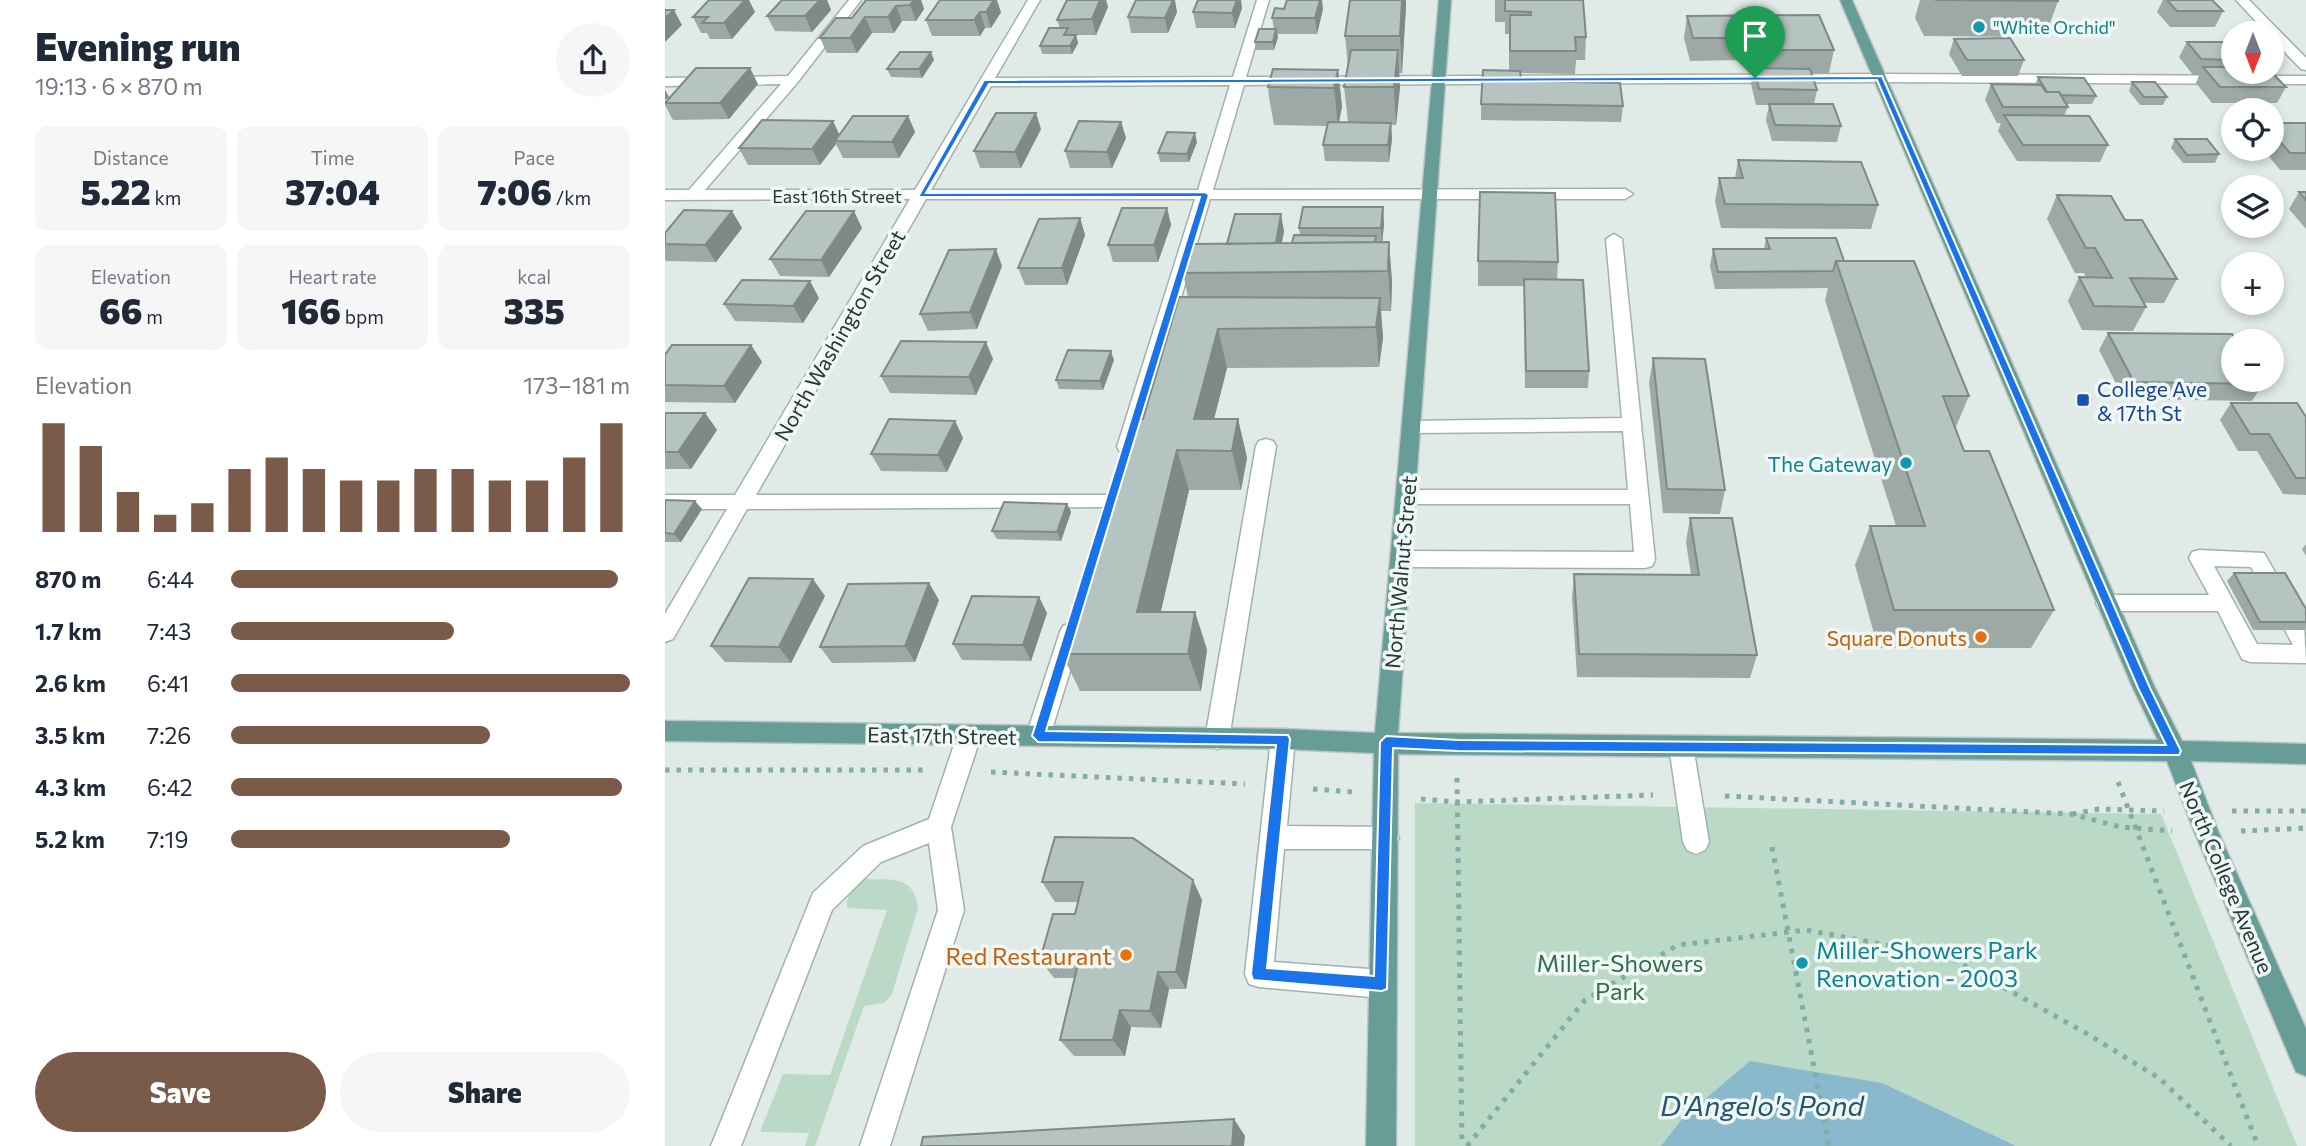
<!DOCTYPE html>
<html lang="en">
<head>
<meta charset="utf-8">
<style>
  body { margin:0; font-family:Commissioner,sans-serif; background:#f6f6f7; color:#1f2937; height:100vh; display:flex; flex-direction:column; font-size:26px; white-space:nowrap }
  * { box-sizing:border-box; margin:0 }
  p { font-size:23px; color:#747a83 }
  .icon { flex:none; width:38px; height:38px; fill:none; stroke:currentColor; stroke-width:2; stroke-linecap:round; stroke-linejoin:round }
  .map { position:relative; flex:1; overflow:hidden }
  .details { display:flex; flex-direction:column; background:#fff; width:665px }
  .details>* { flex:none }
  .needle { width:46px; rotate:180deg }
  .controls { position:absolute; left:1556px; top:21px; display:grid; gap:14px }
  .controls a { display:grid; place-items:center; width:63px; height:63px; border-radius:50%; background:#fff; box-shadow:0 4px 10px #0003; font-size:35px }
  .pin { position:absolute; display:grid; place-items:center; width:60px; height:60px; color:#fff; margin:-72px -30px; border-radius:50% 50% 50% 0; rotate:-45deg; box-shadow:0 0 7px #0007 }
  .pin .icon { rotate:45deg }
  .round { display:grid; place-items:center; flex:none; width:74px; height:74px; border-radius:37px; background:#f6f6f7 }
  .headline { display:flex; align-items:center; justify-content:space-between; height:119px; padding:0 35px }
  h1 { font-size:38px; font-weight:800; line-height:52px }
  .figures { display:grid; grid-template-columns:repeat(3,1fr); gap:10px; height:119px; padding:7px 35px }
  .figures div { display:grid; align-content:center; border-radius:14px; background:#f6f6f7; text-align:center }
  .figures b { font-size:35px; font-weight:800 }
  .figures small { font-size:19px; font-weight:400 }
  .figures p { font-size:19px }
  .chart { height:196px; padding:14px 35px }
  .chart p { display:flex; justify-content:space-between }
  .chart svg { width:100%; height:126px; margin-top:7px; stroke:#7a5a49; stroke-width:6 }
  .action { display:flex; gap:14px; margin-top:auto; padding:14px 35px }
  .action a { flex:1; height:80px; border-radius:42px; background:#7a5a49; color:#fff; font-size:28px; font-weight:800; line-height:80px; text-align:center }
  .action a+a { background:#f6f6f7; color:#1f2937 }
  ul { padding:0 35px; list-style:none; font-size:23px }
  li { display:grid; grid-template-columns:112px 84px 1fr; align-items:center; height:52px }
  li i { height:18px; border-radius:9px; background:#7a5a49 }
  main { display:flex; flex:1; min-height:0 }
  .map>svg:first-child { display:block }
</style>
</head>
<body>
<main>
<section class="details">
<div class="headline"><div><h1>Evening run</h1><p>19:13 · 6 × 870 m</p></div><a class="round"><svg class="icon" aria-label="share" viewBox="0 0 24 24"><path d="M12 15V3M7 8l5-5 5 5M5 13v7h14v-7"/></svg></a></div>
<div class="figures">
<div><p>Distance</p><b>5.22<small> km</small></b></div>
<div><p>Time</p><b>37:04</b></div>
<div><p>Pace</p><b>7:06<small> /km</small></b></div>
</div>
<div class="figures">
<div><p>Elevation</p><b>66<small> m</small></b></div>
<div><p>Heart rate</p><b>166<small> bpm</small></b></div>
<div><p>kcal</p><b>335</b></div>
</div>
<div class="chart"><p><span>Elevation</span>173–181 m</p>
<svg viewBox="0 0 160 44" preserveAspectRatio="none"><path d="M5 44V6M15 44V14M25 44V30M35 44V38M45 44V34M55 44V22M65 44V18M75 44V22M85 44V26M95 44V26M105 44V22M115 44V22M125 44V26M135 44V26M145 44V18M155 44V6"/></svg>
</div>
<ul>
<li><b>870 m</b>6:44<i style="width:97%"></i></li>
<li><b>1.7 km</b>7:43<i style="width:56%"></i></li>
<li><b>2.6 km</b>6:41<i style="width:100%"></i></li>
<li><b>3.5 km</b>7:26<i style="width:65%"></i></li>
<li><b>4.3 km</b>6:42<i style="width:98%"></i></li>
<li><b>5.2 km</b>7:19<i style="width:70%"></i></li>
</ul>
<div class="action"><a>Save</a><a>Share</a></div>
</section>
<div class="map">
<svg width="1641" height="1146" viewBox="0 0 1641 1146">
  <rect width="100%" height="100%" fill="#e0eae7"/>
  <path fill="#badac7" d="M750 803 1496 814 1632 1146H750Z
    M199 879C225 880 249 874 253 908L227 994 219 1003 199 1006 150 1146H140L144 1133 95 1132 118 1074 165 1075 222 910 182 908V900L191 882Z"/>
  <path fill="#8ab8cc" d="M1085 1061 1217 1083 1351 1146H996L1018 1118Z"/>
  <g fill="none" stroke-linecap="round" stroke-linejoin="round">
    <defs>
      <path id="minor" d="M184 0H196L132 83 40 190H250L363 0H375L330 78 568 77 592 0H604L581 77 1215 74 1641 76V84L1215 82 579 85 548 190 960 189 968 194 960 199H545L472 447 469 452H455L452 447 530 199H261L91 495H445L452 497 455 502 452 507 82 509 8 639 0 642V614L62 509H0V495H70L245 199 0 200V190H24L116 84 0 86V78L123 76ZM565 85 533 190H266L326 86Z
        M1571 0H1584L1641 58V70L1636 69 1606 38V33H1602Z
        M949 234 957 239 990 560 987 566 980 568 736 567 729 565 726 559 729 553 736 551 969 552 965 504H741L734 502 731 497 734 492 741 490H963L958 431 746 433 739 432 737 427 739 422 746 421 957 418 941 239Z
        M601 439 608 441 611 446 564 739 560 746 552 749 544 746 540 739 591 446 594 441Z
        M1534 550 1599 553 1615 581 1611 587 1604 589 1597 587 1586 567 1549 566 1592 644 1628 645 1620 630 1623 624 1631 621 1639 624 1641 663 1585 662 1577 659 1553 611H1442L1434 609 1431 603 1434 597 1442 595H1544L1524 558 1527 552Z
        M406 623 414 626 417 632 385 736 381 743 373 746 365 743 361 736 395 632 398 626Z
        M304 726 312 729 316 736 286 827 299 910 225 1146H195L273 910 264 843 216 862 167 910 76 1146H46L148 893 198 846 264 819 292 736 296 729Z
        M618 729 626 732 630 739 622 826 721 827 730 830 734 838 730 846 721 849H619L609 962 717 970 727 974 731 984 727 994 717 998 594 987 584 984 580 974 606 739 610 732Z
        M1016 736 1024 739 1028 746 1044 842 1040 850 1031 854 1022 850 1018 842 1004 746 1008 739Z"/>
      <path id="major" d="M774 0H786L733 733 1493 740 1468 688 1175 0H1187L1490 688 1517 741 1641 744V764L1526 761 1553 831 1641 1029V1076L1631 1072 1529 831 1502 761 733 754 731 1146H701L709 753 618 749 0 741V721L618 729 710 733Z"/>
    </defs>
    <use href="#minor" stroke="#a3b1ae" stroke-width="3"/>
    <use href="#major" stroke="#bdc4c3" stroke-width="3"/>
    <path stroke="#82aca5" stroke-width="5" stroke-dasharray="4.5 7" stroke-linecap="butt" d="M0 770H258
      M326 772 580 784
      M792 778 797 1146
      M1453 782 1593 1146
      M648 789 688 792
      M1060 796 1406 814 1456 827 1507 831
      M756 799 792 802 988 795
      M1567 811H1641
      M1407 814 1434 809 1499 811
      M1576 831 1641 828
      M1107 847 1164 1146
      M802 1146 920 1000 1013 945 1141 930 1284 957 1419 1032 1494 1078 1566 1146"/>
    <use href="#minor" fill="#fff" fill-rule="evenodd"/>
    <use href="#major" fill="#679d97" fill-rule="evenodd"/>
  </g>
  <path fill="#9ca9a5" d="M117 0H162L166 10 147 32 110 31 102 16Z
    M201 0H256L259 9 251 21H237L229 33H207L192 53H162L155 38 187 18Z
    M275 0 336 12 326 28H320L315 36H267L261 20Z
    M402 0H441L443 7 431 35H411L413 43 407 54H377L375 46 395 28 392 20Z
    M685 0H741L737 73H734L735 87 731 125H726L727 139 724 162 660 161 658 145 662 126 609 125 604 97 603 87 673 70 677 107 674 122H683L679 87 683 66 680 36Z
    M830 0H840L921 37 920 60H911L910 74 855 73 856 81 958 106 956 122 816 120V104L844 71V34H840V22H830Z
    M1255 0H1393V1L1380 37 1259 36 1250 18Z
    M1498 0H1547L1558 11 1550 27H1505L1492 12Z
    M577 8 570 28H531L528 12Z
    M658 9 652 34H612L613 37 609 50H591L590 42 609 29 607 18Z
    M90 12 67 39H45L42 33H36L28 17Z
    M512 12 503 33H466L463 17Z
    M1022 16 1169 50 1164 73H1146L1152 90 1149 104 1176 126 1172 142 1107 141 1101 120 1104 105H1091L1086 84 1089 68H1095L1090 55H1077L1076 60 1025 61 1019 38Z
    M1289 39 1359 60 1353 76H1297L1284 54Z
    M1522 42H1568V72L1621 87 1612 103H1547L1531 83 1534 75H1528L1514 57Z
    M269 60 257 78 226 77 222 69Z
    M1373 77 1431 96 1427 104H1401L1403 107 1399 116 1443 145 1435 162 1352 161 1333 131 1336 123H1332L1320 100 1326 84 1370 85Z
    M1467 82 1502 97 1498 105H1475L1464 91Z
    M93 84 64 119 8 120 0 105V102Z
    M243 116 250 132 234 158H178L171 144 155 165H83L74 148 168 121 174 135Z
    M456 122 461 138 447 168H405L400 151Z
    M1606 123H1641V170H1615L1598 149H1606Z
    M376 129 356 168H315L309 151Z
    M1510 139 1554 154 1550 163H1518L1506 148Z
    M532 142 524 162H495L493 153Z
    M1073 160 1213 205 1206 229 1056 228 1050 201 1054 178H1070Z
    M1634 192H1641V229L1624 209Z
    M1392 195 1460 220 1512 279 1499 303H1479L1481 307 1468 331 1417 330 1403 301 1414 277H1421L1419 273H1410L1382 219Z
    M718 207 719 224 717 242H724L727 282 726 311H716L718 338 714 367 562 368 549 419H573L582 458 576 490H524L495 612H530L542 650 536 691H415L397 654 478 419 523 297 518 273 562 244 619 231 617 243H627L635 235 634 228Z
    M502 208 506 225 493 262H448L443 245Z
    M415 218 420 235 402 285H360L353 268Z
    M77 228 51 262 1 261 0 259V233Z
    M197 228 164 277 115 276 105 259Z
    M1101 238 1179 261 1304 396 1290 429 1299 451 1389 610 1366 648H1213L1190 565 1205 526H1231L1160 300 1163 288 1050 289 1045 266 1048 249H1099Z
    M813 261 893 262 892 279 924 371 923 388H860L859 286H813Z
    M337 266 312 329 263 331 255 314Z
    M154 298 138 323 70 321 59 304Z
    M1443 333 1598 384 1587 401 1459 399 1434 350Z
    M86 345 97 362 70 403 0 402V355Z
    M988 358 1060 490 1055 514 998 513 984 383Z
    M328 359 311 395 225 393 216 376Z
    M449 360 438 390 394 389 391 380Z
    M1566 403 1641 417V495L1618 494 1592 451H1573L1555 420Z
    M0 413H40L52 430 26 469H0Z
    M290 421 298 438 282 472 216 471 206 454Z
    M0 500 37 509 16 542H0Z
    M402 504 406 512 396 541 332 539 327 531Z
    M1025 518 1092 655 1085 678 912 677 907 598 909 574 1026 575 1021 542Z
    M1641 544V556L1637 549Z
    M1569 573 1641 609V630H1588L1562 581Z
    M160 596 126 663 60 662 46 646Z
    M274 600 250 662 167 663 155 647Z
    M382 613 366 661 297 660 288 644Z
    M390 837 537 900 521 989H504L496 1028 466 1027 460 1056H409L395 1040 410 978H389L375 960 410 914 413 902H390L377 882Z"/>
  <path fill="#7f8986" d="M80 0H84L90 12 67 39 59 23Z
    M155 0H162L166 10 147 32 140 16Z
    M249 0H256L259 9 251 21 245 5Z
    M329 0H332L336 12 326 28 321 12Z
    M435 0H441L443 7 431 35 427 19Z
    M508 0H510L512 12 503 33 500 18Z
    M572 0H576L577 8 570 28 567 13Z
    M655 0H657L658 9 652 34 650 18Z
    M737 0H741V7L737 73 735 36Z
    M231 6 237 21 229 33 223 17Z
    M9 10 17 25 0 42V18Z
    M315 12 320 28 315 36 309 20Z
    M200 17 207 33 192 53 185 38Z
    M611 29 613 37 609 50 608 42Z
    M411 35 413 43 407 54 405 46Z
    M733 50 735 87 731 125 729 87Z
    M266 52 269 60 257 78 254 69Z
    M85 68 93 84 64 119 55 103Z
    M673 70 677 107 673 126 669 88Z
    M0 90 4 97 0 100Z
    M371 113 376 129 356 168 350 152Z
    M243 116 250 132 234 158 227 142Z
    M168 121 176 138 170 141 171 144 155 165 147 149Z
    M456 122 461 138 447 168 442 152Z
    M726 123 727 139 724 162 723 145Z
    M530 133 532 142 524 162 522 154Z
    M718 207 719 224 717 245 716 228Z
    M502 208 506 225 493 262 489 245Z
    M67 211 77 228 51 262 40 245Z
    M189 211 197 228 164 277 156 260Z
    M616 214 619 231 611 271 608 254Z
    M415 218 420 235 402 285 397 268Z
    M724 242 727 282 726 311 723 271Z
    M331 249 337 266 312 329 305 312Z
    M145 281 154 298 138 323 128 306Z
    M715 298 718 338 714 367 711 327Z
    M553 329 562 368 541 450 529 419Z
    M321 342 328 359 311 395 304 377Z
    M86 345 97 362 70 403 59 386Z
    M446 351 449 360 438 390 435 381Z
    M40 413 52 430 26 469 13 452Z
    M573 419 582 458 576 490 567 451Z
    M290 421 298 438 282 472 273 455Z
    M512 450 524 490 487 650 472 612Z
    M30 501 37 509 16 542 9 534Z
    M402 504 406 512 396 541 392 532Z
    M148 579 160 596 126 663 114 647Z
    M264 583 274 600 250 662 240 646Z
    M374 597 382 613 366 661 358 645Z
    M530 612 542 650 536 691 523 654Z
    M528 880 537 900 521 989 511 972Z
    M493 972 504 989 496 1028 485 1011Z
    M455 1010 466 1027 460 1056 448 1040Z
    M569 1119 580 1136 579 1146H567Z"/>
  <path fill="#b5c4c0" stroke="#7f8986" stroke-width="2" d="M44 0H80L59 23H37L43 17H28Z
    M117 0H155L140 16H102Z
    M201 0H249L245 5 231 6 223 17H200L185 38H155L171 18H187Z
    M275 0H329L321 12H315L309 20H261Z
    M402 0H435L427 19 392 20Z
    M471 0H508L500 18 463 17Z
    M533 0H572L567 13 528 12Z
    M622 0H655L650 18H607L610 8 619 9Z
    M685 0H737L735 36H680Z
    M840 0H918L921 37H910L911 51H845V15H866V12L840 11Z
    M1270 0H1393V1Z
    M1502 0H1547L1558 11H1512Z
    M0 10H9L0 18Z
    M1154 15 1169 50H1100L1094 32H1078L1080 38H1028L1022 16Z
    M384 28H403L399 35H411L405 46H375Z
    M594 29H611L608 42H590Z
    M1345 38 1359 60H1302L1289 39Z
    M1522 42H1568V60L1536 59Z
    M686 50H733L729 87H679Z
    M235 52H266L254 69H222Z
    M1538 67H1568V72H1606L1621 87H1555Z
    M31 68H85L55 103H0Z
    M1089 68 1145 69 1152 90 1094 89Z
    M608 69 673 70 669 88 603 87Z
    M818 70 855 71 856 81 955 83 958 106 816 104Z
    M1373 77 1419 78 1431 96 1396 95 1394 92H1382Z
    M1467 82H1490L1502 97H1479Z
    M1326 84 1376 85 1381 92H1394L1403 107H1338Z
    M1104 104H1168L1176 126 1110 125Z
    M331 113H371L350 152 309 151Z
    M1339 115 1424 116 1443 145H1358Z
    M188 116H243L227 142 170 141Z
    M97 120 168 121 147 149 74 148Z
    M414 121 456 122 442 152 400 151Z
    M663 122 726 123 723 145H658Z
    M1606 123H1641V153H1625L1606 131Z
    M502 132 530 133 522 154 493 153Z
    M1510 139H1542L1554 154 1522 155Z
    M1073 160 1196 162 1213 205 1060 204 1054 178H1078Z
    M815 192 890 193 893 262 813 261Z
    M1634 192H1641V200Z
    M1392 195 1446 196 1460 220H1477L1512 279 1465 278 1481 307 1429 306 1414 277 1447 278 1430 248H1421Z
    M638 207H718L716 228H634Z
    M457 208H502L489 245H443Z
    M19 210 67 211 40 245 0 244V233Z
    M141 211H189L156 260 105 259Z
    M570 214H616L611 243 562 244Z
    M415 218 397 268H353L374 219Z
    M629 235 711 236 710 242 627 243Z
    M1101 238H1171L1179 261H1171L1168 271 1053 272 1048 249H1105Z
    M724 242 723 271 518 273 525 244Z
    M331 249 305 312 255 314 284 250Z
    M1171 261H1249L1304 396H1278L1299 451H1324L1389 610H1229L1205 526H1260Z
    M859 279 918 280 924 371H861Z
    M77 280 145 281 128 306 59 304Z
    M514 297 715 298 711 327 553 329 529 419H573L567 451 512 450 472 612H530L523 654H397L466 419H478Z
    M1443 333 1567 334 1571 341H1568V380H1596L1598 384 1469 382Z
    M236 341 321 342 304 377 216 376Z
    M7 345H86L59 386 0 385V355Z
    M403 350 446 351 435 381 391 380Z
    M988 358 1040 359 1060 490 1002 489Z
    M1566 403H1632L1641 417V478H1631L1604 434H1585Z
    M0 413H40L13 452H0Z
    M224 419 290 421 273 455 206 454Z
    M0 500 30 501 9 534 0 533Z
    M339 502 402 504 392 532 327 531Z
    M1025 518H1067L1092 655 914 654 909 574 1034 575Z
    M1569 573H1620L1641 609V622H1595Z
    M84 578 148 579 114 647 46 646Z
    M264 583 240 646 155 647 183 584Z
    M307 596 374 597 358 645 288 644Z
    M390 837 468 838 528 880 511 972H493L485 1011 455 1010 448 1040H395L414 960H375L388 914H410L418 882H377Z
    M569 1119 567 1146H256L258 1137Z"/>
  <path fill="#1a73e8" stroke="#fff" stroke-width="2" fill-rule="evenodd" d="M1217 76 1485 688 1516 751 1514 755 793 751 728 748 722 989 717 991 588 980 586 974 611 745 373 742 367 736 535 197H253L319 80ZM1212 80 1473 688 1501 745 793 740 721 736 715 742 709 976 602 968 625 739 623 735 381 731 544 195 540 192 261 193 324 84Z"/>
  <g fill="#0f9aa8" stroke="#f0f7f4" stroke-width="2.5">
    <circle cx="1314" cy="27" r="7"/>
    <circle cx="1241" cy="463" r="7"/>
    <circle cx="1137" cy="963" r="7"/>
  </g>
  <rect fill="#1a4fb4" stroke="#f0f7f4" stroke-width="2.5" x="1411" y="393" width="14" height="14" rx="3.5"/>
  <g fill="#e8710a" stroke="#f0f7f4" stroke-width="2.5">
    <circle cx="1316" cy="637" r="7"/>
    <circle cx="461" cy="955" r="7"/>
  </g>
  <g text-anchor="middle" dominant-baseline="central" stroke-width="7" stroke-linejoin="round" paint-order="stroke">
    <g font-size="18" fill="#0d838f" stroke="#f0f7f4" text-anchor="start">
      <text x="1328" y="27">"White Orchid"</text>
    </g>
    <g font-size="18" fill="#223936" stroke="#f0f7f4">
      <text x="172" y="196">East 16th Street</text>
    </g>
    <g font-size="21" fill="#223936" stroke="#f0f7f4">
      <text transform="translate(174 335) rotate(-60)">North Washington Street</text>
      <text transform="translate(735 572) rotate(-85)">North Walnut Street</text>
      <text transform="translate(277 735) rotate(1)">East 17th Street</text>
      <text transform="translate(1562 877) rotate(67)">North College Avenue</text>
    </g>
    <g font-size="21" fill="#164399" stroke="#f0f7f4" text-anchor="start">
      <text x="1432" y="388">College Ave<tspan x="1432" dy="24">&amp; 17th St</tspan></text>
    </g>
    <g font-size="21" fill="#0d838f" stroke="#f0f7f4" text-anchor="end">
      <text x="1227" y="463">The Gateway</text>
    </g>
    <g font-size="21" fill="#c56008" stroke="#f0f7f4" text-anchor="end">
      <text x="1302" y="637">Square Donuts</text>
    </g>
    <g font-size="24" fill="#0d838f" stroke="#f0f7f4" text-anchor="start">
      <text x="1151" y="949">Miller-Showers Park<tspan x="1151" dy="28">Renovation - 2003</tspan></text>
    </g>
    <g font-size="24" fill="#c56008" stroke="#f0f7f4" text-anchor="end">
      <text x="447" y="955">Red Restaurant</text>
    </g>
    <g font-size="24" fill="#2e6d50" stroke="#f0f7f4">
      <text x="955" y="962">Miller-Showers<tspan x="955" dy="28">Park</tspan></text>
    </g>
    <g font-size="28" font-style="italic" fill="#205771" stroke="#f0f7f4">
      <text x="1097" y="1105">D'Angelo's Pond</text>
    </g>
  </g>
</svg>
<div class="controls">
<a><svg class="needle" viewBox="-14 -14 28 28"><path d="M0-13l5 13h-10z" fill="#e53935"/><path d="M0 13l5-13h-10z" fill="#747a83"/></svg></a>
<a><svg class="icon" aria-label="locate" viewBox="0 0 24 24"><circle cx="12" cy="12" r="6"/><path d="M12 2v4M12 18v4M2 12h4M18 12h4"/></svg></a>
<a><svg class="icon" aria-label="layers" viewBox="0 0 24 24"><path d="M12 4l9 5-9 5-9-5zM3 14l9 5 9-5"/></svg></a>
<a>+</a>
<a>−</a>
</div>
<div class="pin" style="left:1090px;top:78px;background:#1e9e55"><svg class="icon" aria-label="arrive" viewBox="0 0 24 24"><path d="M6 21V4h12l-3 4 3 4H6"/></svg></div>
</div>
</main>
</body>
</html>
